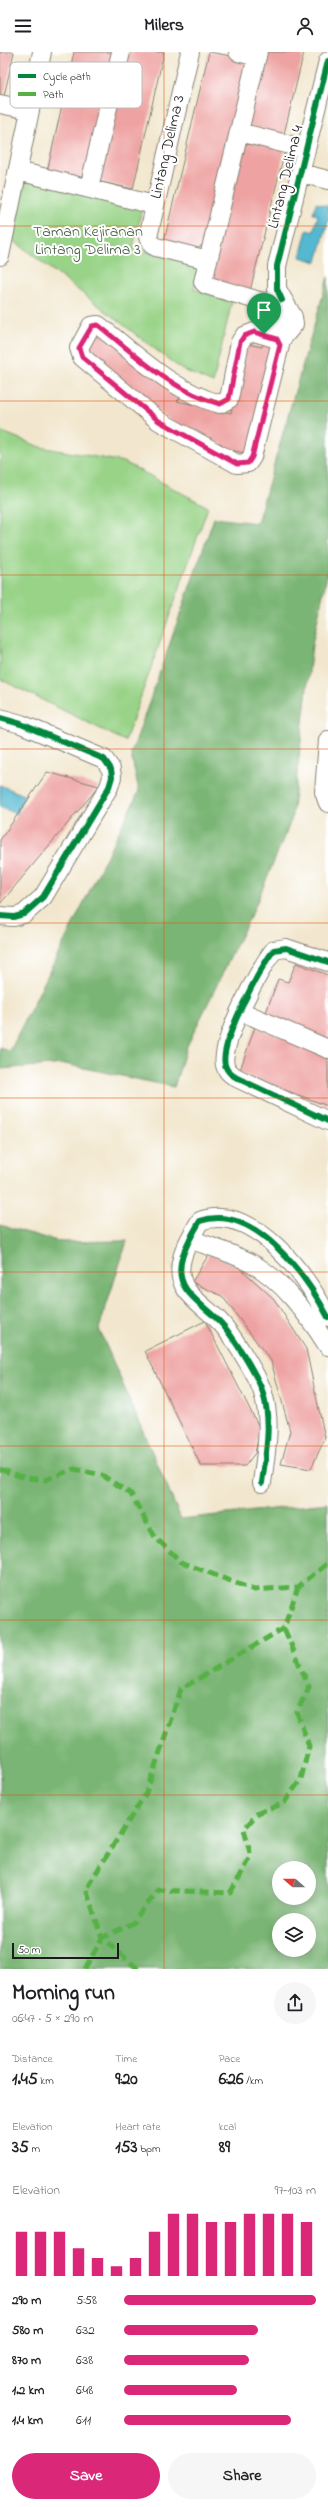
<!DOCTYPE html>
<html lang="en">
<head>
<meta charset="utf-8">
<style>
  body { margin:0; font-family:"Indie Flower",sans-serif; background:#f6f6f6; color:#202124; height:100vh; display:flex; flex-direction:column; font-size:15px; white-space:nowrap }
  * { box-sizing:border-box; margin:0 }
  p { font-size:13px; color:#757577 }
  .icon { flex:none; width:22px; height:22px; fill:none; stroke:currentColor; stroke-width:2; stroke-linecap:round; stroke-linejoin:round }
  .map { position:relative; height:1917px; overflow:hidden }
  .panel { display:flex; flex-direction:column; background:#fff; flex:1 }
  .panel>* { flex:none }
  .needle { width:26px; rotate:290deg }
  .tools { position:absolute; left:272px; top:1809px; display:grid; gap:8px }
  .tools a { display:grid; place-items:center; width:44px; height:44px; border-radius:50%; background:#fff; box-shadow:0 2px 10px #0003; font-size:20px }
  .scale { position:absolute; left:12px; bottom:10px; width:107px; box-sizing:border-box; padding-left:4px; border:2px solid #1c1c1c; border-top:0; font-size:11px; line-height:14px; white-space:nowrap; color:#1c1c1c; -webkit-text-stroke:3px #fff; paint-order:stroke }
  .pin { position:absolute; display:grid; place-items:center; width:34px; height:34px; color:#fff; margin:-41px -17px; border-radius:50% 50% 50% 0; rotate:-45deg; box-shadow:0 0 4px #0007 }
  .pin .icon { rotate:45deg }
  .round { display:grid; place-items:center; flex:none; width:42px; height:42px; border-radius:21px; background:#f6f6f6 }
  .head { display:flex; align-items:center; justify-content:space-between; height:68px; padding:0 12px }
  h1 { font-size:22px; font-weight:700; line-height:30px }
  .metrics { display:grid; grid-template-columns:repeat(3,1fr); gap:6px; height:68px; padding:4px 12px }
  .metrics div { display:grid; align-content:center }
  .metrics b { font-size:17px; font-weight:700 }
  .metrics small { font-size:11px; font-weight:400 }
  .metrics p { font-size:11px }
  .chart { height:112px; padding:8px 12px }
  .chart p { display:flex; justify-content:space-between }
  .chart svg { width:100%; height:72px; margin-top:4px; stroke:#db2777; stroke-width:6 }
  .primary-button { display:flex; gap:8px; margin-top:auto; padding:8px 12px }
  .primary-button a { flex:1; height:46px; border-radius:24px; background:#db2777; color:#fff; font-size:16px; font-weight:700; line-height:46px; text-align:center }
  .primary-button a+a { background:#f6f6f6; color:#202124 }
  ul { padding:0 12px; list-style:none; font-size:13px }
  li { display:grid; grid-template-columns:64px 48px 1fr; align-items:center; height:30px }
  li i { height:10px; border-radius:5px; background:#db2777 }
  header { display:flex; justify-content:space-between; align-items:center; height:52px; padding:0 12px; background:#fff; font-size:18px; font-weight:700 }
  .map>svg:first-child { display:block }
</style>
</head>
<body>
<header><svg class="icon" aria-label="menu" viewBox="0 0 24 24"><path d="M4 6h16M4 12h16M4 18h16"/></svg>Milers<svg class="icon" aria-label="person" viewBox="0 0 24 24"><circle cx="12" cy="8" r="4"/><path d="M4 21q1-7 8-7t8 7"/></svg></header>
<div class="map">
<svg width="328" height="1917" viewBox="0 0 328 1917">
  <rect width="100%" height="100%" fill="#fff"/>
  <filter id="ink" filterUnits="userSpaceOnUse"><feTurbulence type="fractalNoise" baseFrequency=".025" numOctaves="2"/><feDisplacementMap in="SourceGraphic" scale="8" xChannelSelector="R" yChannelSelector="G"/><feConvolveMatrix kernelMatrix="1 2 1 2 8 2 1 2 1" color-interpolation-filters="sRGB"/></filter>
  <filter id="wash" filterUnits="userSpaceOnUse"><feTurbulence type="fractalNoise" baseFrequency=".012" numOctaves="4" result="noise"/><feDisplacementMap in="SourceGraphic" scale="16" xChannelSelector="R" yChannelSelector="G"/><feGaussianBlur stdDeviation="0.9" result="paint"/><feColorMatrix in="noise" values="0 0 0 0 0 0 0 0 0 0 0 0 0 0 0 0 0 1.4 0 .05"/><feComposite in="paint" operator="in"/></filter>
  <g filter="url(#wash)">
    <rect width="100%" height="100%" fill="#f2e7ce"/>
    <path fill="#98d387" stroke="#5a7852" d="M26 127 142 156 133 196 200 212 194 237 232 249 213 331 181 317 13 188Z
      M0 379 40 395 124 410 208 455 125 689 0 627Z"/>
    <path fill="#7ab574" stroke="#4b6848" fill-rule="evenodd" d="M328 225V519L312 593 292 766 254 857 186 996 174 1035 65 1012 0 1017V996L10 999 139 739 131 702 214 466 257 471Z
      M0 1173 61 1190 127 1189 99 1277 181 1467 328 1451V1917H0ZM279 1816H309V1846H279ZM279 1868H309V1898H279Z"/>
    <path fill="#52b8d0" stroke="#376a76" d="M316 151 328 154V169L317 210 300 205 307 178 313 180 318 163 313 162Z
      M0 733 24 743 17 762 0 755Z"/>
    <g id="blocks">
      <path fill="#eea2a1" d="M0 0H14L4 44 0 43Z
        M74 0H114L86 121 76 127 47 120Z
        M125 0H164L133 137 101 130 97 122Z
        M209 0 248 7 203 192 197 197 164 189Z
        M263 0H304L284 82 245 73Z
        M243 86 285 98 250 239 208 227Z
        M95 276 181 345 177 349 231 361 247 292 262 295 263 290 274 293 249 402 221 396 222 392 210 389 211 386 185 380 84 301Z
        M47 720 99 734 0 852V788Z
        M296 911 328 923V990L264 966 278 927 288 930Z
        M255 975 328 1002V1054L239 1021Z
        M209 1202 239 1215 274 1247 306 1297 325 1386 311 1417 281 1412 290 1379 271 1309 222 1244 192 1230Z
        M205 1269 260 1377 255 1401 245 1414H201L145 1299Z"/>
    </g>
  </g>
  <g filter="url(#ink)">
    <use href="#blocks" fill-opacity="0" stroke="#878275" stroke-width="1"/>
    <g fill="none" stroke-linecap="round" stroke-linejoin="round">
      <defs>
        <path id="minor" d="M190 0 148 185 152 193 156 195 208 208
          M238 0 257 5
          M258 0 203 230 206 233 263 250 282 248
          M0 52 29 58
          M239 80 306 97
          M18 119 154 153
          M300 121 328 128
          M89 136 121 0
          M0 204 42 0
          M98 273C137 303 172 339 220 352L229 347 240 290 244 284 254 280 277 287 280 293 252 405 248 411 237 412 159 369 82 305 79 296 91 274Z
          M264 282 282 262V248
          M279 290 294 272 293 265 277 237V214L328 9
          M0 666 21 672 104 707 111 717 112 725 109 735 43 845 24 862 14 865 0 864
          M328 688 324 740 328 751
          M328 910 286 896 274 898C260 915 219 992 225 1013 227 1020 232 1023 237 1026L328 1069
          M240 959 328 997
          M190 1187C208 1194 229 1200 247 1209 281 1225 308 1263 328 1294
          M262 1431C266 1400 272 1371 263 1341 258 1324 232 1283 221 1271 210 1259 195 1250 186 1237 171 1215 189 1188 200 1169 254 1150 307 1225 328 1265"/>
      </defs>
      <use href="#minor" stroke="#878275" stroke-width="20"/>
      <use href="#minor" stroke="#fff" stroke-width="18"/>
      <path stroke="#55b145" stroke-width="5" stroke-dasharray="10 5" stroke-linecap="butt" d="M0 1417 25 1426 45 1428 74 1417 102 1423 131 1442 155 1485 181 1510 254 1538 298 1535 328 1511
        M85 1917 102 1886 86 1837 146 1741 181 1637 284 1576 298 1535
        M138 1917 102 1886 133 1871 158 1838 230 1841 251 1805 244 1777 258 1761 284 1751 301 1727 309 1694 297 1660 309 1635 284 1576"/>
      <defs>
        <path id="cycleway" d="M282 248 277 237V214L328 9
          M0 666 21 672 104 707 111 717 112 725 109 735 43 845 24 862 14 865 0 864
          M328 910 286 896 274 898C260 915 219 992 225 1013 227 1020 232 1023 237 1026L328 1069
          M262 1431C266 1400 272 1371 263 1341 258 1324 232 1283 221 1271 210 1259 195 1250 186 1237 171 1215 189 1188 200 1169 254 1150 307 1225 328 1265"/>
      </defs>
      <use href="#cycleway" stroke="#fff" stroke-width="8"/>
      <use href="#cycleway" stroke="#00873e" stroke-width="6"/>
    </g>
  </g>
  <g fill="none" stroke-linecap="round" stroke-linejoin="round" filter="url(#ink)">
    <defs>
      <path id="route" d="M98 273C137 304 172 339 220 352L229 347 240 290 244 284 254 280 277 287 280 293 252 405 248 411 237 412 159 369 82 305 79 296 92 274Z"/>
    </defs>
    <use href="#route" stroke="#fff" stroke-width="8"/>
    <use href="#route" stroke="#db2777" stroke-width="5"/>
  </g>
  <path fill="none" stroke="#de560d" stroke-width="1" stroke-opacity="0.55" d="M164 0V1917M0 174H328M0 349H328M0 523H328M0 697H328M0 871H328M0 1046H328M0 1220H328M0 1394H328M0 1568H328M0 1743H328"/>
  <g text-anchor="middle" dominant-baseline="central" stroke-width="4" stroke-linejoin="round" paint-order="stroke">
    <g font-size="16" fill="#1c1c1c" stroke="#fff">
      <text transform="translate(168 95) rotate(-77)">Lintang Delima 3</text>
      <text transform="translate(286 125) rotate(-76)">Lintang Delima 4</text>
    </g>
    <g font-size="16" fill="#475c41" stroke="#fff">
      <text x="88" y="180">Taman Kejiranan<tspan x="88" dy="18">Lintang Delima 3</tspan></text>
    </g>
  </g>
  <rect x="10" y="10" width="132" height="46" rx="6" fill="#fff" stroke="#bbb" stroke-width="1"/>
  <rect x="18" y="22" width="18" height="4" fill="#00873e"/>
  <rect x="18" y="40" width="18" height="4" fill="#55b145"/>
  <g font-size="11" fill="#1c1c1c">
    <text x="43" y="28">Cycle path</text>
    <text x="43" y="46">Path</text>
  </g>
</svg>
<div class="tools">
<a><svg class="needle" viewBox="-14 -14 28 28"><path d="M0-13l5 13h-10z" fill="#e53935"/><path d="M0 13l5-13h-10z" fill="#757577"/></svg></a>
<a><svg class="icon" aria-label="layers" viewBox="0 0 24 24"><path d="M12 4l9 5-9 5-9-5zM3 14l9 5 9-5"/></svg></a>
</div>
<div class="scale">50 m</div>
<div class="pin" style="left:264px;top:282px;background:#1e9e55"><svg class="icon" aria-label="arrive" viewBox="0 0 24 24"><path d="M6 21V4h12l-3 4 3 4H6"/></svg></div>
</div>
<section class="panel">
<div class="head"><div><h1>Morning run</h1><p>06:47 · 5 × 290 m</p></div><a class="round"><svg class="icon" aria-label="share" viewBox="0 0 24 24"><path d="M12 15V3M7 8l5-5 5 5M5 13v7h14v-7"/></svg></a></div>
<div class="metrics">
<div><p>Distance</p><b>1.45<small> km</small></b></div>
<div><p>Time</p><b>9:20</b></div>
<div><p>Pace</p><b>6:26<small> /km</small></b></div>
</div>
<div class="metrics">
<div><p>Elevation</p><b>35<small> m</small></b></div>
<div><p>Heart rate</p><b>153<small> bpm</small></b></div>
<div><p>kcal</p><b>89</b></div>
</div>
<div class="chart"><p><span>Elevation</span>97–103 m</p>
<svg viewBox="0 0 160 44" preserveAspectRatio="none"><path d="M5 44V17M15 44V17M25 44V17M35 44V27M45 44V33M55 44V38M65 44V33M75 44V17M85 44V6M95 44V6M105 44V11M115 44V11M125 44V6M135 44V6M145 44V6M155 44V11"/></svg>
</div>
<ul>
<li><b>290 m</b>5:58<i style="width:100%"></i></li>
<li><b>580 m</b>6:32<i style="width:70%"></i></li>
<li><b>870 m</b>6:38<i style="width:65%"></i></li>
<li><b>1.2 km</b>6:48<i style="width:59%"></i></li>
<li><b>1.4 km</b>6:11<i style="width:87%"></i></li>
</ul>
<div class="primary-button"><a>Save</a><a>Share</a></div>
</section>
</body>
</html>
